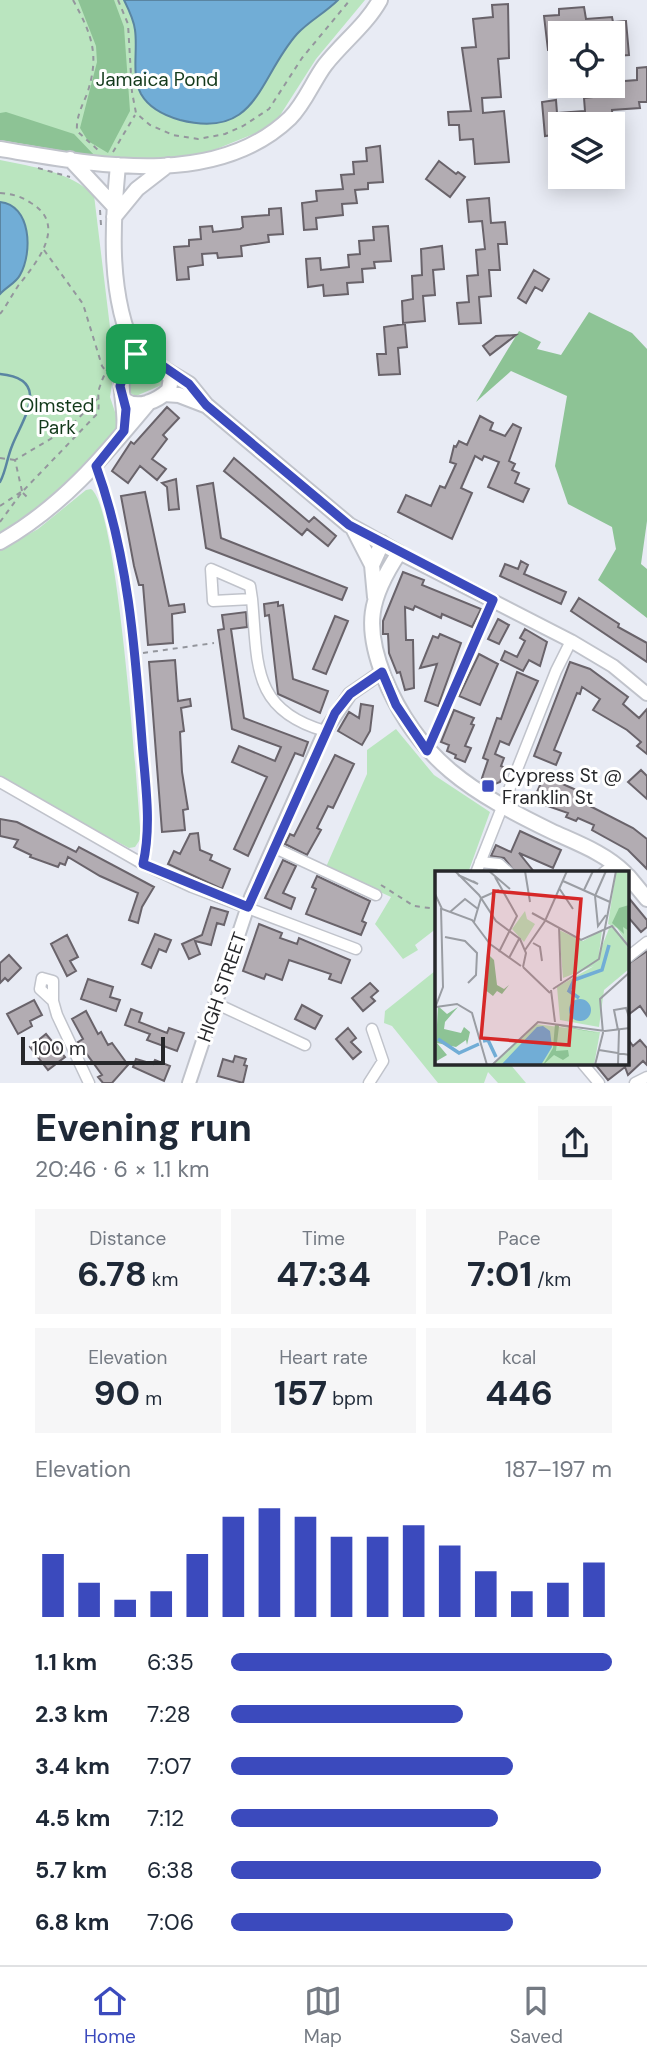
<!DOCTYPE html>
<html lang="en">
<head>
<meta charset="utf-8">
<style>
  body { margin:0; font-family:"DM Sans",sans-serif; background:#f6f6f7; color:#1f2937; height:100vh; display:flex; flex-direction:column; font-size:26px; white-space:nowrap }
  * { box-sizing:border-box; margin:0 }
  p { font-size:23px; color:#747a83 }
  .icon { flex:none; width:38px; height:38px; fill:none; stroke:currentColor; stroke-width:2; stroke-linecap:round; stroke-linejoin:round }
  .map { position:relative; height:1083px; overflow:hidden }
  .side { display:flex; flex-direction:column; background:#fff; flex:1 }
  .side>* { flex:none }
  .controls { position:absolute; left:548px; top:21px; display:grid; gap:14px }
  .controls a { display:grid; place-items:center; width:77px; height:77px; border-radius:0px; background:#fff; box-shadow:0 4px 18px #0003; font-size:35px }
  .scale { position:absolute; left:21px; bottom:18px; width:144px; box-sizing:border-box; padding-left:7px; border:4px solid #26272a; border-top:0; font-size:19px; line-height:24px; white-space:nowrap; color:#26272a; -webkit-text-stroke:5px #fff; paint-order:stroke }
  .pin { position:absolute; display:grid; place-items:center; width:60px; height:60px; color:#fff; margin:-30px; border-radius:14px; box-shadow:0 4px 10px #0006 }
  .round { display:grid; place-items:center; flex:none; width:74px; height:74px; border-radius:0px; background:#f6f6f7 }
  .overview { display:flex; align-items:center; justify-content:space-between; height:119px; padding:0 35px }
  h1 { font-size:38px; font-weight:700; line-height:52px }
  .metrics { display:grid; grid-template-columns:repeat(3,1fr); gap:10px; height:119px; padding:7px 35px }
  .metrics div { display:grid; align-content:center; border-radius:0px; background:#f6f6f7; text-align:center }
  .metrics b { font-size:35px; font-weight:700 }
  .metrics small { font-size:19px; font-weight:400 }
  .metrics p { font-size:19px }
  .chart { height:196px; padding:14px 35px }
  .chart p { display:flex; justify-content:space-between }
  .chart svg { width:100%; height:126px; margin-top:7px; stroke:#3b4abd; stroke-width:6 }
  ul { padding:0 35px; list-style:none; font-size:23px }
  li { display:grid; grid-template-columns:112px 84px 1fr; align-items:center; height:52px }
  li i { height:18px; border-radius:9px; background:#3b4abd }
  .tabs { display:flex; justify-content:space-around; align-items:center; height:98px; border-top:2px solid #e0e1e3; background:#fff; font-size:19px; color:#747a83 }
  .tabs a { display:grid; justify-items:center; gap:4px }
  .tabs .current { color:#3b4abd }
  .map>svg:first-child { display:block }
</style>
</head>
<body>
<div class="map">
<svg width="647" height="1083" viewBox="0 0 647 1083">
  <rect width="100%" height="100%" fill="#e8ebf4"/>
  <path fill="#bae5bf" d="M0 0H365L316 59 279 117 261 131 209 152 159 159 95 156 0 140Z
    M0 160C33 167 69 171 94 195L112 344 106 372 114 370 110 397 119 424 115 435 34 519 0 537Z
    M139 360H145L164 375V384L136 396 128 392C124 382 129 366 139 360Z
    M91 489C118 506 137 791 141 838L135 847 129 848 0 779V550L38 529 86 490Z
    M396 729 434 775 490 812 468 873H437V928L415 945 418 950 403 959 375 924 391 897 326 867 367 774V750Z
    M435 971 437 1064H510L526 1083H498L488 1072 484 1083H438L392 1026 384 1023 385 1011Z"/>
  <path fill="#8dc395" d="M78 0H114L124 27 130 111 108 153 88 141 80 128 97 62 96 46Z
    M6 112 74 134 95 156 0 140V113Z
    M589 312 632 333 647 349V521L641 564 647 569V618L598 580 616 549 612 527 568 504 555 466 567 396 511 371 476 402 519 331 541 342 537 349 561 355Z"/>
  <path fill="#71add6" stroke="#5a85a2" stroke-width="2" d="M124 0H338C325 13 309 21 297 34 258 78 258 140 180 120 166 116 149 108 141 94 131 75 138 50 135 30 134 21 128 8 124 0Z
    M0 202C31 205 33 252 20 275 16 283 6 287 0 294Z"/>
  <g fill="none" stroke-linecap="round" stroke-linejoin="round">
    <path stroke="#5a85a2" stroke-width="2.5" d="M0 374C53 379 22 420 12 446 7 458 6 471 0 482"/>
  </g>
  <path fill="#b2acb2" stroke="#69636a" stroke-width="2" d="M508 4 509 58 498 59 501 97 482 98 483 113 504 111 509 162 475 164 473 139 460 140 459 125H449L448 112 471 111 462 48 476 47 473 19 493 17 492 5Z
    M584 7 586 19 612 17 613 22 626 21 629 55 616 56 612 33H560L557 37 558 49 548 50 544 16 559 15V9Z
    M647 67V102H639L640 108 612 110 613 123 560 124V134L545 136 542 102 556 100 557 113 585 111 584 98 611 95 612 82 637 80V68Z
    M380 146 383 182 368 183V189L355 190 357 203 342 204 343 215 316 218 317 229 304 230 302 203 317 201 316 191 343 189 341 175 354 174 353 162 367 161 366 148Z
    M439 161 456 174 458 172 465 177 450 197 426 179Z
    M489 198 491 223 505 222 507 244H498L500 270H489L491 296 479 297 481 323 459 324 457 303 469 302 467 276 478 275 476 250 485 249 482 221 469 222 467 200Z
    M281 208 283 234 268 235 269 242 241 246 242 256 218 258 217 253 202 254 203 265 188 267 189 279 177 280 174 247 189 246V240L201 239 200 227 212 226 213 232 240 229 243 227 242 217 269 215V209Z
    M388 226 391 261 374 262 375 268 362 269 363 282 347 283 348 294 324 296 323 285 308 287 306 259 320 258 321 270 349 267 348 255 360 254 359 241 374 240 373 227Z
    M442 246 444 269 433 270 435 295 423 296 425 321 403 323 402 301 413 299 412 276 422 275 421 249Z
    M534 270 549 279 542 291 535 287 526 303 518 298Z
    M405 324 407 347 398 348 400 374 379 375 377 354H386L384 327Z
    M516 335 490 355 483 346 496 336Z
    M167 407 179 418 163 435 167 439 152 459 166 469 157 480 140 466 128 483 112 471 131 442 134 444Z
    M480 416 493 423 490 430 505 436 513 424 521 428 509 461 515 464 512 470 519 473 515 483 529 489 523 502 488 487 499 462 484 456 482 460 475 456 461 488 472 493 452 539 398 512 406 495 431 506 440 486 445 488 456 464 450 462 454 446 456 447 459 441 467 445Z
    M234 458 309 522 314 517 336 536 328 546 307 529 302 535 224 471Z
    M176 479 179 509 169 510 167 487 162 483Z
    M213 483 221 538 347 588 342 600 206 548 197 486Z
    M145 492 169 606 184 604 185 612 172 614 173 643 148 645 143 585H139L134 566 121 496Z
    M521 561 528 565 524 574 566 592 561 604 500 576 505 564 518 569Z
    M403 572 424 580 422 585 481 609 472 627 442 614 441 618 415 606 413 610 405 607 406 640H413L414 688 405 690 400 672 397 673 389 653 388 634H383V621Z
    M579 598 619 624 618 627 647 643V662L571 611Z
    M278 602V606L283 605 293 679 328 691 320 713 278 694 269 615 265 616 264 604Z
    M246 612 247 627 231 629 244 718 308 742 303 756 295 753 248 856 234 849 267 777 232 762 239 746 275 761 281 747 232 729 218 630 224 629 222 615Z
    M335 616 348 621 326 674 313 669Z
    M498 619 509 625 499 644 488 639Z
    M525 629 547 642 540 666 529 660 523 671 501 660 505 651 517 657 525 641 520 638Z
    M440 634 461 643 438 706 425 701 437 664 420 668 433 636 438 638Z
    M479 654 498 664 480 705 459 696Z
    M175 660 178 701 190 699 191 706 181 708 184 731 180 732 182 772 188 809 183 810 185 830 162 832 149 662Z
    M570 662 590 669 628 697 623 704 639 718 647 709V754L637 746 641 742 627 730 593 710 600 699 582 687 580 694 577 693 554 750 561 753 556 765 534 756Z
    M517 672 538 681 509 745 500 741 495 754 504 758 501 766 505 768 500 782 495 784 482 778 488 760 483 758 497 718 501 719Z
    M361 704 373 706 370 731 362 745 338 731 349 712 359 718Z
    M454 710 474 718 471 724 474 725 465 746 471 748 465 762 455 758 456 755 447 751 449 745 441 742Z
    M335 755 354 764 333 808 328 806 317 828 321 830 307 855 285 844 290 834 294 836Z
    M641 770 647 776V799L628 782Z
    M544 776 588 795 584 803 633 828 647 839V869L628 850 592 830 594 825 578 818 576 821 566 817 568 813 533 801Z
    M0 819 17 822 76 852 79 847 154 887 142 907 138 923 129 920 138 893 100 876 68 857 65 865 60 863 58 867 30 857 31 855 14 847 18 840 0 836Z
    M520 831 561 850 553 868 519 853 535 873H516L504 858 491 856 496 845 511 852Z
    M198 833 200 850 212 855 210 860 230 869 222 889 168 864 174 851 180 854 190 834Z
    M283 860 296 866 283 893 295 898 291 909 265 898Z
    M317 876 370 901 362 921 366 923 361 935 306 914 316 889 312 887Z
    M628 897 647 920V927L641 932 628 917Z
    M211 907 228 912 224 925 217 923 211 945 195 941 200 954 189 959 182 944 202 935Z
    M259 924 282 933 280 938 297 944 299 938 350 960 341 983 329 979 331 974 289 960 282 980 266 974 264 979 243 971Z
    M155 934 171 940 166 952 159 949 151 968 142 964Z
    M67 935 78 957 70 961 76 971 67 976 51 944Z
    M647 951V1016L640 1006 628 1015V964Z
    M9 955 21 968 8 981 5 978 0 983V963Z
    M88 979 113 987 110 997 120 1000 116 1011 81 999Z
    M370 983 378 991 371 997 375 1001 363 1011 352 998Z
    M34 1000 42 1015 30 1021 32 1026 18 1034 7 1014Z
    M302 1005 322 1016 315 1029 295 1019Z
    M131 1009 142 1013 139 1022 167 1033 169 1028 184 1033 177 1051 147 1040 150 1034 125 1025Z
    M86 1011 98 1034 101 1032 108 1045 112 1043 128 1065 112 1083H103L98 1077 102 1075 78 1042 83 1039 72 1019Z
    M348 1028 356 1038 351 1042 361 1052 353 1059 336 1039Z
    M46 1034 65 1057 48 1070 30 1047Z
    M628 1039 633 1046 640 1040 647 1048V1065L643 1061 628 1075 625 1067 608 1080 595 1064H628Z
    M235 1056 246 1059 244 1065 247 1066 243 1083 218 1076 223 1059 233 1062Z
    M136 1059 153 1064 155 1060 170 1066 164 1081 133 1067Z"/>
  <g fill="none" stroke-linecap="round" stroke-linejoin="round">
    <defs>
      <path id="minor" d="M96 466C128 554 135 648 142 741 145 782 152 824 143 864
        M211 569 250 586 252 599 213 601Z
        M252 599C258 664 251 710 325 731
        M427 751 493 600
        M0 782 143 864 192 887 356 949
        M275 848 376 895
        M480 862 499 864 509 873
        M476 873 556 671 571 641
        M603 873 615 864
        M628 957 647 942
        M53 1001 40 989 42 978 53 981V1001L57 1015 89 1083
        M217 1004 305 1045
        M583 1064 599 1083
        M369 1083 383 1061 372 1029
        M635 1083 647 1077"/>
      <path id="tertiary" d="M399 553 571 641 613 666 647 694
        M189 1083 251 897 325 731 350 694 382 672"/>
      <path id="secondary" d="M0 149C92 164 215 190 290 118 305 103 313 81 325 65 343 42 366 25 380 0
        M70 159 114 206
        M118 165C112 226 108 297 136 354
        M114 217 137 189 168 165
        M167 371 189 384 206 405 349 525 399 553C369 598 364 626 384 677 418 761 473 793 551 831 577 843 605 853 625 873
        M164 394 179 395 205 405
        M124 431C128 405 110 370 136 354L149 355 171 378 169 390C157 401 138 410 124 400
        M353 528 372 565
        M0 542C62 507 104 456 149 402
        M375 597 372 565 382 543
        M628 876 647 899"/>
    </defs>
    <use href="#minor" stroke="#c0c3cb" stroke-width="13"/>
    <use href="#tertiary" stroke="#c0c3cb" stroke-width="16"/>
    <use href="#secondary" stroke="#c0c3cb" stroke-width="18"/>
    <path stroke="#94969d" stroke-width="2" stroke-dasharray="5 5" stroke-linecap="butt" d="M73 0C92 35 100 55 87 94 82 106 76 117 77 131L98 150
      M118 0 128 24 132 92 136 113 150 125 173 135 198 139 225 134 243 126 269 109 302 58 350 0
      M113 152 135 115
      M38 168 70 177
      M0 193C12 194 21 196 31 203 68 225 37 262 18 286 12 295 7 305 0 314
      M100 210 101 225
      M44 250 83 304 102 366 108 374
      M0 458 15 460
      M22 491 15 460 69 428 99 397
      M23 493 28 498
      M0 506 21 492
      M0 522 22 492 97 414C101 405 96 396 100 386 106 367 116 361 116 338
      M143 653 214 643
      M381 885 414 906 437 909"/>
    <use href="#minor" stroke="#fff" stroke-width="10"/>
    <use href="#tertiary" stroke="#fff" stroke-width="12"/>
    <use href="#secondary" stroke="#fff" stroke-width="14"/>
  </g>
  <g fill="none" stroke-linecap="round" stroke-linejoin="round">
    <defs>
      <path id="route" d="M144 353 189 384 206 405 349 525 493 600 427 751 396 705 382 672 350 694 335 713 248 907 143 864C152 824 145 782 142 741 135 648 128 554 96 466L124 431 126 409 120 386 130 358Z"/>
    </defs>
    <use href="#route" stroke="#fff" stroke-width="14"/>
    <use href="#route" stroke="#3b4abd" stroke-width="9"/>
  </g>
  <rect fill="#3b4abd" stroke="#fff" stroke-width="2.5" x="481" y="779" width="14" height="14" rx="3.5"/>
  <g text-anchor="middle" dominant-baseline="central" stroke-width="6" stroke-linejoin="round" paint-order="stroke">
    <g font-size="19" fill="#133a1b" stroke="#fff">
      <text x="157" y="79">Jamaica Pond</text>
      <text x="57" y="405">Olmsted<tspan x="57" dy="22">Park</tspan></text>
    </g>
    <g font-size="19" fill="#26272a" stroke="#fff" text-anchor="start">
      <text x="502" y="775">Cypress St @<tspan x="502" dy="22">Franklin St</tspan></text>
    </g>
    <g font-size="19" fill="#26272a" stroke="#fff">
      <text transform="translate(222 987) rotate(-71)">HIGH STREET</text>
    </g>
  </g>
  <g transform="translate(435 871)">
    <rect width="194" height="194" fill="#e8ebf4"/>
    <path d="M181 0H194V75L182 57 173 53ZM90 40 92 48 100 53 89 71 77 58ZM175 55 188 66 194 80V98L169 119 164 156 125 149 122 116 159 95 128 107 124 59 148 70 167 59 164 83ZM100 153 165 161 159 194H58Z" fill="#bae5bf"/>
    <path d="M194 34V60L188 56 189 63 177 52 184 37ZM52 82 59 89 62 114 69 118 74 114 67 123 62 120 58 125 49 118ZM3 135 12 143 23 136 10 151 9 158 26 162 29 156 35 161 32 174 31 169 21 176 2 172 12 184 0 191ZM120 153 163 162 124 155 121 180 133 179 134 185 128 189 119 184 108 194 118 177Z" fill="#8dc395"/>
    <path d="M134 139a11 11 0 1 1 22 0a11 11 0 1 1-22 0ZM108 155 115 160 117 176 106 194H66L102 156Z" fill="#71add6"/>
    <path fill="none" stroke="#71add6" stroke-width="3.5" d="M144 127 134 120 139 109 167 99 174 74M3 168 24 182 44 173M48 170 53 169 61 186"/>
    <path fill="none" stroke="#9a9da3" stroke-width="2" d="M20 0 44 24 61 50 85 68 91 82 88 96M54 0 75 18M90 0 95 31M23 4 43 13 38 10M60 6 82 45 64 81M128 10 175 31M124 17 138 38M149 19 158 0M0 23 7 38 37 49 55 73 86 95M15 41 30 28 43 38M97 42 146 69 177 55 195 77M171 44 163 55 160 25 171 0M39 51 46 27 64 19M124 56 126 110M10 66 30 70 42 82 41 104 33 112M98 72 105 76 107 90M90 79 110 50 132 0M74 87 84 68M88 96 115 122M118 118 164 88 181 0M116 119 120 151M1 136 22 133 37 142 52 194M0 137 8 116 6 37M183 159 179 139 191 137 195 149M164 179 195 184M57 194 103 151 170 160 195 157M160 194 168 162 165 128 195 101M183 194 184 159"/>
    <path fill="#d62828" fill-opacity="0.15" stroke="#d62828" stroke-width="3.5" d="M59 20 146 28 134 174 46 167Z"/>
    <rect width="194" height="194" fill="none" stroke="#26272a" stroke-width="3.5"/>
  </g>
</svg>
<div class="controls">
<a><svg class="icon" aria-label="locate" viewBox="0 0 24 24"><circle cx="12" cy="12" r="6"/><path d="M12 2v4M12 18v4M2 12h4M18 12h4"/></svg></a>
<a><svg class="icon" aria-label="layers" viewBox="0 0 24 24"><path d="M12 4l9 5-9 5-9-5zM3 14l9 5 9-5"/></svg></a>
</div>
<div class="scale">100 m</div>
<div class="pin" style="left:136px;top:354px;background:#1e9e55"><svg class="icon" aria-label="arrive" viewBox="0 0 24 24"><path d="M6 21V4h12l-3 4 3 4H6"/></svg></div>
</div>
<section class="side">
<div class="overview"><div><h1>Evening run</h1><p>20:46 · 6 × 1.1 km</p></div><a class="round"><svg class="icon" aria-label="share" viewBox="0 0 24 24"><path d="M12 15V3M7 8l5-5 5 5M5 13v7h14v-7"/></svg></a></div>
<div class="metrics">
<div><p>Distance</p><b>6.78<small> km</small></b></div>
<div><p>Time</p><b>47:34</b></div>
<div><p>Pace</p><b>7:01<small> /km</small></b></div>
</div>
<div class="metrics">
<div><p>Elevation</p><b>90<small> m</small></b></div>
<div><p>Heart rate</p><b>157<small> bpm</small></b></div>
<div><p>kcal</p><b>446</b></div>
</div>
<div class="chart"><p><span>Elevation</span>187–197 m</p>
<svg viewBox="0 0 160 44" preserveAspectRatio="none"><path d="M5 44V22M15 44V32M25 44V38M35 44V35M45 44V22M55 44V9M65 44V6M75 44V9M85 44V16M95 44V16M105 44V12M115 44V19M125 44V28M135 44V35M145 44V32M155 44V25"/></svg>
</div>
<ul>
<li><b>1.1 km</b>6:35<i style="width:100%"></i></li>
<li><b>2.3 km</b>7:28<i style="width:61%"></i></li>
<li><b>3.4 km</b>7:07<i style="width:74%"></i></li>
<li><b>4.5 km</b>7:12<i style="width:70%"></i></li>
<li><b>5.7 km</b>6:38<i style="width:97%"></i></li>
<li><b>6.8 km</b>7:06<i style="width:74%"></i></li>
</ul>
</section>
<nav class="tabs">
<a class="current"><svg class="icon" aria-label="home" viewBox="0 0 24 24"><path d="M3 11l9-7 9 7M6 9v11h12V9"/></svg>Home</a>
<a><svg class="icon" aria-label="map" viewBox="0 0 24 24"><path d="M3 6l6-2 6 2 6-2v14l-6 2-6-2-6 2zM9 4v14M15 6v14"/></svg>Map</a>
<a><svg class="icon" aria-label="saved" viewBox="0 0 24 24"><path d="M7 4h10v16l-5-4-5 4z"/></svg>Saved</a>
</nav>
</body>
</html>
